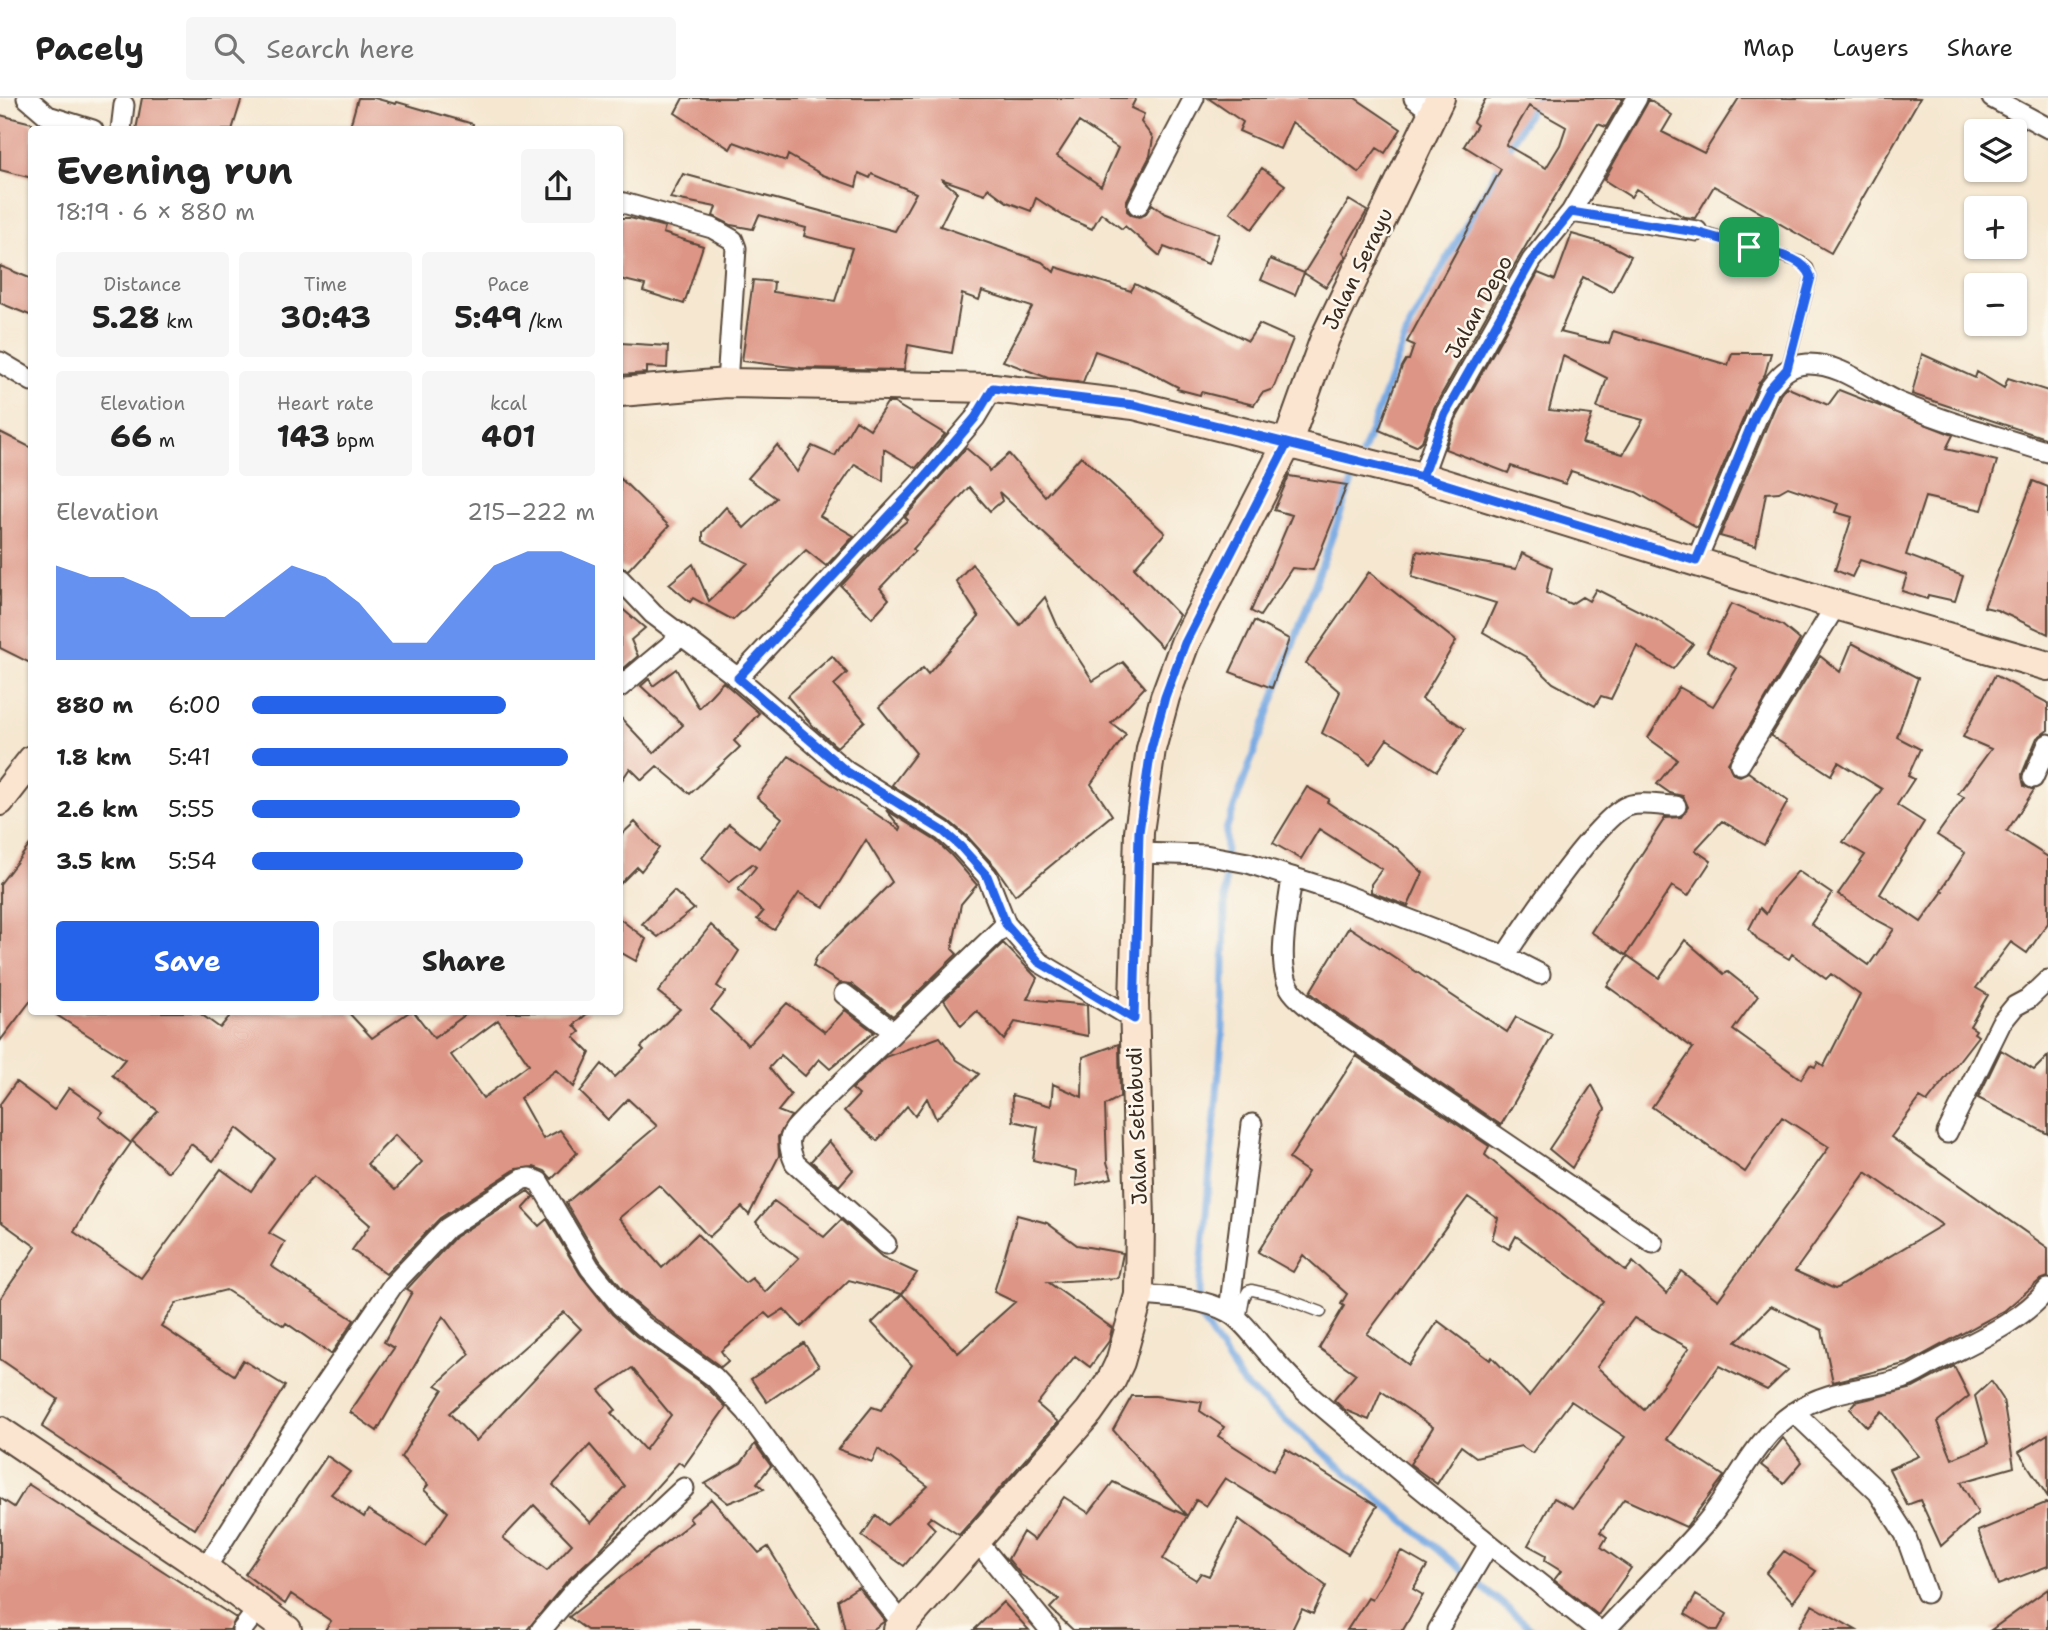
<!DOCTYPE html>
<html lang="en">
<head>
<meta charset="utf-8">
<style>
  body { margin:0; font-family:"Shantell Sans",sans-serif; background:#f6f6f6; color:#222; height:100vh; display:flex; flex-direction:column; font-size:26px; white-space:nowrap }
  * { box-sizing:border-box; margin:0 }
  p { font-size:23px; color:#767676 }
  .icon { flex:none; width:38px; height:38px; fill:none; stroke:currentColor; stroke-width:2; stroke-linecap:round; stroke-linejoin:round }
  .map { position:relative; flex:1; overflow:hidden }
  .panel { position:absolute; left:28px; top:28px; width:595px; height:889px; display:flex; flex-direction:column; background:#fff; border-radius:7px; box-shadow:0 2px 5px #0004 }
  .panel>* { flex:none }
  .buttons { position:absolute; left:1964px; top:21px; display:grid; gap:14px }
  .buttons a { display:grid; place-items:center; width:63px; height:63px; border-radius:7px; background:#fff; box-shadow:0 2px 5px #0004; font-size:35px }
  .pin { position:absolute; display:grid; place-items:center; width:60px; height:60px; color:#fff; margin:-30px; border-radius:14px; box-shadow:0 4px 10px #0006 }
  .round { display:grid; place-items:center; flex:none; width:74px; height:74px; border-radius:7px; background:#f6f6f6 }
  .head { display:flex; align-items:center; justify-content:space-between; height:119px; padding:0 28px }
  h1 { font-size:38px; font-weight:700; line-height:52px }
  .figures { display:grid; grid-template-columns:repeat(3,1fr); gap:10px; height:119px; padding:7px 28px }
  .figures div { display:grid; align-content:center; border-radius:7px; background:#f6f6f6; text-align:center }
  .figures b { font-size:30px; font-weight:700 }
  .figures small { font-size:19px; font-weight:400 }
  .figures p { font-size:19px }
  .chart { height:196px; padding:14px 28px }
  .chart p { display:flex; justify-content:space-between }
  .chart svg { width:100%; height:126px; margin-top:7px; fill:#2563eb; opacity:.7 }
  .action { display:flex; gap:14px; margin-top:auto; padding:14px 28px }
  .action a { flex:1; height:80px; border-radius:7px; background:#2563eb; color:#fff; font-size:28px; font-weight:700; line-height:80px; text-align:center }
  .action a+a { background:#f6f6f6; color:#222 }
  ul { padding:0 28px; list-style:none; font-size:23px }
  li { display:grid; grid-template-columns:112px 84px 1fr; align-items:center; height:52px }
  li i { height:18px; border-radius:9px; background:#2563eb }
  header { display:flex; align-items:center; gap:42px; box-sizing:border-box; height:98px; padding:0 35px; background:#fff; border-bottom:2px solid #e0e0e0 }
  header strong { font-size:33px }
  nav { display:flex; gap:38px; margin-inline-start:auto; font-size:24px }
  .search { width:490px; height:63px; background:#f6f6f6; display:flex; align-items:center; gap:18px; box-sizing:border-box; padding:0 24px; border-radius:7px; color:#767676; font-size:26px }
  .map>svg:first-child { display:block }
</style>
</head>
<body>
<header>
<strong>Pacely</strong>
<div class="search"><svg class="icon" aria-label="search" viewBox="0 0 24 24"><circle cx="10" cy="10" r="6"/><path d="M15 15l6 6"/></svg>Search here</div>
<nav><a>Map</a><a>Layers</a><a>Share</a></nav>
</header>
<div class="map">
<svg width="2048" height="1532" viewBox="0 0 2048 1532">
  <rect width="100%" height="100%" fill="#fbf7ec"/>
  <filter id="ink" filterUnits="userSpaceOnUse"><feTurbulence type="fractalNoise" baseFrequency=".0143" numOctaves="2"/><feDisplacementMap in="SourceGraphic" scale="14" xChannelSelector="R" yChannelSelector="G"/><feConvolveMatrix kernelMatrix="1 2 1 2 8 2 1 2 1" color-interpolation-filters="sRGB"/></filter>
  <filter id="wash" filterUnits="userSpaceOnUse"><feTurbulence type="fractalNoise" baseFrequency=".00686" numOctaves="4" result="noise"/><feDisplacementMap in="SourceGraphic" scale="28" xChannelSelector="R" yChannelSelector="G"/><feGaussianBlur stdDeviation="1.57" result="paint"/><feColorMatrix in="noise" values="0 0 0 0 0 0 0 0 0 0 0 0 0 0 0 0 0 1.4 0 .05"/><feComposite in="paint" operator="in"/></filter>
  <g filter="url(#wash)">
    <rect width="100%" height="100%" fill="#f5e7d0"/>
    <g fill="none" stroke-linecap="round" stroke-linejoin="round">
      <path stroke="#77a9e2" stroke-width="7" d="M1362 356 1410 227 1537 0
        M1358 367 1226 732 1223 930 1197 1214 1243 1286 1533 1532"/>
    </g>
    <g id="blocks">
      <path fill="#dd9585" fill-rule="evenodd" d="M142 0H242L232 32H136Z
        M358 0H374L396 6 397 4 473 26 472 32H349Z
        M683 0H1136L1131 10 1144 16 1141 24 1153 40 1150 58 1127 102V113L1132 117 1139 119 1145 117 1152 106 1164 115 1219 136 1208 166 1164 149 1160 158 1125 128 1122 131 1101 115 1092 131 1065 119 1036 100 1031 113 1007 104 988 90 985 96 941 81 957 94 940 128 1042 164 1054 174 1056 169 1131 193 1135 186 1248 243 1259 226 1293 241 1273 291 1262 295 1254 307 1201 294 1200 297 1177 291 1178 289 1140 269 1095 253 1083 284 1048 280 1003 263 1032 209 982 193 979 202 962 196 952 255 908 247 904 272 801 270 742 263 753 182 774 184 773 194 835 203 852 150 804 138 806 130 759 117 753 131 731 127 713 118 716 109 670 100 683 76 895 133 916 95 872 76 870 80 859 75 856 89 823 77 788 57 786 63 734 44 730 51 675 15ZM1079 24 1118 50 1101 88 1057 58Z
        M1208 0H1355L1401 31 1385 55 1377 50 1359 75 1292 24 1280 51 1239 33 1243 24Z
        M1486 0H1623L1606 29 1598 26 1515 166 1434 310 1422 343 1416 348 1379 332 1402 269 1406 262H1409L1414 247 1407 244 1501 71 1464 48 1477 27 1473 24ZM1529 8 1566 29 1560 47 1546 70 1506 47Z
        M1739 0H1920L1831 155 1714 88 1695 120 1684 119 1636 91 1631 99 1604 82 1649 2 1672 17 1662 34 1704 55Z
        M0 17 32 25V80L0 72Z
        M1262 70 1285 87 1252 131 1230 114Z
        M1349 102 1367 113 1343 154 1346 158 1326 189 1304 175Z
        M620 120H630L665 129 663 135 703 148 684 206 643 193 645 187 620 181Z
        M1572 136 1610 147 1631 158 1612 194 1583 179 1560 234 1609 246 1613 233 1728 267 1732 255H1771L1765 276 1758 286 1697 429 1636 394 1571 373 1565 386 1511 368 1508 375 1445 351 1456 321 1538 175 1555 182ZM1563 258 1607 280 1597 310 1643 322 1623 356 1582 345 1592 317 1549 312Z
        M1270 161 1304 175 1295 197 1261 182Z
        M0 168 32 181V218L0 205Z
        M620 245 668 248 667 270 647 269V275L620 277Z
        M1922 256 1975 280 1977 274 2004 290 2008 280 2048 293V341L1912 296Z
        M1786 289 1828 307 1839 292 1953 337 1946 351 1997 363 1982 412 1925 399 1906 457 1963 478 1955 503 1928 497 1927 501 1902 493 1907 477 1860 462 1852 479 1835 472 1852 419 1835 414 1838 406 1788 389 1779 394 1766 395 1756 448 1720 438 1780 297Z
        M887 305H894L945 336 916 370 884 351 883 383 855 366 820 418 854 438 826 468 806 452 733 522 693 500 690 504 669 486 693 466 709 503 748 465 703 443V434L726 409 744 430 776 400 748 380 777 347 797 374 812 348 835 358 856 322 870 331Z
        M0 334 32 350V566L0 550Z
        M966 350 987 368 989 373 1009 356 1045 398 1081 358 1165 435 1134 470 1179 517 1162 549 1115 501 999 394 1002 403 990 413 969 389 913 451 915 453 880 490 889 501 872 520 841 488 884 442 908 422 905 419Z
        M1289 378 1347 387 1313 472 1292 470 1260 518 1251 513 1292 417 1274 412Z
        M620 380 669 428 628 472 620 469Z
        M2033 383 2048 389V536L1997 512 1984 509Z
        M1417 453 1516 471 1522 455 1552 469 1546 495 1571 506 1582 499 1589 503 1596 491 1657 522 1693 546 1673 571 1637 548 1611 601 1601 598 1595 608 1553 585 1526 559 1483 534 1496 505 1412 479Z
        M972 466 1020 527 1045 499 1058 529 1093 583 1123 564 1145 589 1111 625 1126 636 1091 686 1112 717 1015 797 996 770 968 739 949 723 892 687 916 655 879 609 923 570 928 576 979 519 956 483Z
        M1369 474 1456 543 1422 601 1465 631 1437 673 1387 641 1370 666 1360 657 1322 635 1340 594 1306 565Z
        M1731 506 1782 527 1800 542 1728 665 1733 676 1740 678 1748 674 1788 703 1764 747 1722 723 1695 752 1711 763 1688 798 1672 788 1626 857 1591 834 1665 720 1681 719 1688 709 1683 698 1670 695 1657 686 1677 661 1648 640 1679 589 1713 608 1737 570 1707 553Z
        M620 509 645 530 631 542 638 558 623 571 620 568Z
        M1254 523 1289 541 1272 590 1230 574Z
        M1852 545 1918 580 1897 639 1920 651 1908 678 1914 681 1897 707 1924 724 1880 796 1921 824 1943 793 1941 792 1965 755 1937 737 1964 699 1958 696 1991 651 1963 639 1995 577 2048 605V632L2037 640 2022 676 2024 688 2034 692 2007 733 2048 759V825L2027 855 2011 844 1976 890 1988 897 1970 928 1976 932 1974 935 1978 938 1927 1004 1920 1000 1891 1039 2048 1150V1179L2040 1182 2004 1213 1908 1265 1833 1284 1822 1232 1771 1208 1736 1244 1788 1272 1767 1292 1719 1268 1667 1341 1724 1378 1686 1429 1624 1401 1600 1434 1607 1439 1601 1449 1631 1470 1598 1517 1554 1482 1561 1473 1545 1463 1546 1457 1528 1447 1554 1400 1573 1410 1625 1339 1571 1303 1532 1355 1521 1348 1476 1359 1461 1348 1437 1386 1410 1366 1433 1329 1381 1293 1369 1322 1345 1312 1334 1302 1356 1276 1319 1250 1344 1208 1341 1206 1347 1196 1303 1157 1293 1174 1258 1154 1308 1074 1289 1061 1356 958 1489 1048 1485 1057 1626 1173 1633 1164 1667 1196 1681 1173 1718 1202 1829 1049 1782 1019 1745 1074 1652 1009 1693 950 1607 888 1628 858 1659 880 1685 842 1724 876 1728 874 1758 898 1733 932 1801 981 1810 967 1815 969 1818 964 1824 968 1860 897 1831 876 1826 881 1792 856 1789 861 1759 843 1749 831 1760 810 1766 816 1775 799 1798 773 1832 796 1811 826 1869 867 1894 831 1873 820 1838 796 1865 757 1843 744 1882 691 1838 664 1831 677 1771 638 1820 558 1840 574ZM1866 1074 1942 1127 1835 1191 1795 1173ZM1468 1099 1498 1120 1492 1141 1509 1151 1516 1138 1603 1203 1529 1298 1492 1259 1490 1262 1438 1223 1409 1267 1367 1236ZM1634 1220 1689 1250 1644 1312 1597 1269Z
        M832 558 847 575 834 587 865 623 837 649 814 629 787 598Z
        M676 571 699 610 723 584 759 615 734 643 740 649 690 696 657 668 642 682 630 670 620 685V619L654 655 683 627 641 588 649 581 653 588Z
        M789 658 900 732 901 730 886 712 936 743 951 757 977 787 961 806 952 851 957 856 893 918 851 886 840 885 813 868 817 858 892 784 866 742 824 809 799 795 774 832 757 821 763 814 738 792 756 769 752 766 729 784 702 760 729 726 759 750 782 720 757 699Z
        M1307 689 1329 701 1327 704 1397 750 1423 775 1408 808 1371 794V786L1382 771 1319 731 1301 761 1273 745Z
        M635 724 659 750 641 773 637 769 620 786V738Z
        M32 744V901L0 943V786Z
        M674 793 694 811 658 839 642 826Z
        M620 821 646 841 636 863 620 854Z
        M711 827 739 853 717 888 725 894 711 912 748 947 787 905 825 934 845 912 874 934 830 971 819 961 805 978 781 957 769 970 791 997 778 1013 791 1018 778 1039 779 1058 749 1117 742 1109 709 1139 659 1087 619 1120 662 1170 697 1136 745 1185 752 1180 765 1194 799 1160 771 1140 756 1124 774 1103 824 1139 841 1122 882 1159 917 1175 902 1196 849 1182 801 1229 784 1211 770 1220 765 1215 721 1253 728 1263 721 1269 651 1218 630 1200 600 1163 566 1105 657 1028 628 1001 608 1022 580 994 602 966 615 979 644 952 641 949 680 911 658 894Z
        M1349 829 1507 934 1516 919 1553 937 1501 1027 1332 912 1310 894Z
        M1003 845 1037 880 1027 901 1087 907 1088 938 1015 924 1004 942 977 913 961 928 944 902Z
        M52 914H198L220 930 233 914H348L372 940 409 914H414L434 940 469 914H589L574 927 580 934 574 939 590 955 574 989 556 972 520 1000 543 1041 560 1032 577 1055 552 1081 545 1073 534 1069 516 1071 440 1120 386 1176 352 1152 370 1127 314 1078 300 1093 269 1135 285 1144 271 1168 354 1222 331 1256 286 1225 284 1228 226 1192 176 1205 161 1228 234 1277 243 1262 285 1288 195 1431 42 1329 58 1301 0 1261V1201L36 1149 0 1123V1006L16 984 54 1012 69 990 103 1014 99 1019 131 1045 100 1089 74 1134 141 1180 221 1071 251 1093 274 1060 237 1030 213 1063 191 1046 168 1074 132 1043 158 1013 112 977 125 961ZM498 922 529 966 483 1000 451 957ZM395 1037 422 1064 395 1092 367 1066Z
        M940 939 957 962 979 976 936 1021 927 1000 915 1018 907 1008 877 1043 844 1013 859 997 852 991 885 959Z
        M1119 946 1120 999 1105 1007 1107 1064 1112 1080 1076 1088 1077 1073 1033 1062 1038 1029 1013 1023 1012 997 1051 1008 1053 986 1082 999 1083 959Z
        M2001 952 2034 972 2048 958V1036L1978 1000Z
        M1592 987 1605 1011 1572 1070 1549 1051Z
        M829 1043 853 1072 839 1088 811 1063Z
        M528 1093 534 1099 523 1111 539 1128 547 1121 580 1176 612 1216 636 1238 702 1285 726 1309 684 1368 679 1364 598 1454 567 1483 527 1532H325L331 1523 291 1496 285 1506 245 1476 327 1358 350 1374 331 1396 364 1419 368 1412 425 1448 448 1414 424 1392 428 1387 401 1359 443 1291 436 1287 470 1256 443 1218 377 1333 350 1314 394 1250 384 1244 412 1194 407 1191 455 1139ZM564 1214 581 1231 476 1343 449 1315ZM632 1270 671 1317 645 1352 611 1315 616 1312 599 1292ZM590 1347 625 1388 591 1425 553 1387ZM534 1407 572 1446 547 1473 503 1440Z
        M1017 1117 1047 1125 1077 1147 1123 1155 1118 1180 1048 1184 1112 1230 1109 1243 1090 1269 1075 1258 1037 1306 1058 1324 959 1437 931 1419 927 1423 935 1431 904 1468 862 1438 876 1417 887 1427 928 1388 878 1351 872 1364 838 1351 872 1309 881 1312 912 1267 872 1225 902 1196 958 1255 1015 1204 994 1194Z
        M804 1245 819 1268 767 1304 751 1281Z
        M1954 1268 1969 1298 1937 1324 1952 1361 1988 1346 1975 1298 1991 1283 2003 1301 2014 1369 1961 1384 1978 1415 1941 1448 1920 1402 1907 1407 1889 1371 1919 1358 1882 1313 1867 1329 1850 1311 1856 1304 1913 1290Z
        M1132 1298H1155L1202 1304 1200 1313 1224 1329 1218 1338 1273 1373 1286 1351 1377 1408 1348 1456 1225 1380 1206 1408 1196 1402 1187 1418 1113 1332Z
        M2048 1336V1399L2019 1354Z
        M1783 1340 1802 1364 1784 1385 1761 1367Z
        M755 1346 771 1368 757 1385 764 1391 728 1405 705 1386 741 1365Z
        M1113 1384 1187 1418 1163 1461 1196 1482 1201 1475 1209 1478 1239 1421 1326 1488 1313 1516 1302 1511 1292 1532H1073L1050 1510 1059 1501 1021 1477 1008 1461 1023 1434 1034 1442 1064 1399 1089 1415Z
        M28 1386 236 1520 230 1532H0V1400L14 1409Z
        M711 1401 759 1455 768 1449 819 1532H587L569 1519 692 1424 689 1420Z
        M2048 1404V1468L1998 1487 1978 1433Z
        M1401 1453 1427 1468 1413 1491 1423 1497 1403 1532H1347L1368 1500 1372 1502Z
        M1784 1453 1816 1473 1793 1504 1766 1475Z
        M858 1489 885 1523 872 1532H845L838 1502Z
        M2048 1491V1532H1991Z
        M1696 1497 1727 1516 1718 1532H1712L1685 1516Z
        M1003 1504 1029 1532H974Z
        M1812 1507 1856 1532H1797Z"/>
    </g>
  </g>
  <g filter="url(#ink)">
    <use href="#blocks" fill-opacity="0" stroke="#574639" stroke-width="2"/>
    <g fill="none" stroke-linecap="round" stroke-linejoin="round">
      <defs>
        <path id="lane" d="M1697 133 1801 164 1808 170 1811 179 1787 271
          M1240 1222 1244 1200 1248 1193 1252 1192 1278 1198 1321 1214"/>
        <path id="street" d="M27 0 48 18 93 32
          M1414 0 1432 14
          M1992 0 2048 30
          M121 32 124 7
          M620 104 712 130 733 142 736 150 727 285
          M1138 107 1194 0
          M1571 114 1697 133
          M0 264 32 283
          M1422 379 1445 316 1532 162 1571 114 1637 0
          M1696 463 1769 291C1780 277 1788 267 1807 266 1842 265 1870 292 1900 305 1948 325 1999 339 2048 354
          M620 481 653 516 738 580 846 673 943 733 960 748 987 778 1006 826 1039 864 1134 921
          M738 580 919 386 975 320 993 290
          M620 589 681 538
          M1740 666 1836 507
          M2033 680 2048 646
          M1139 755 1205 757 1248 765 1332 792 1505 858 1540 876
          M1292 779C1289 808 1274 869 1292 893 1300 904 1314 913 1325 922L1653 1145
          M1505 858C1524 829 1599 717 1628 708 1641 703 1662 708 1676 708
          M844 896 894 934
          M1947 1035 2001 925 2015 908 2028 901 2048 882
          M886 1146 795 1065C783 1037 792 1035 810 1015L1006 826
          M1139 1197C1167 1199 1202 1200 1228 1214 1241 1221 1251 1235 1261 1247 1276 1264 1291 1282 1309 1297 1403 1378 1500 1455 1598 1532
          M1229 1214 1252 1026
          M1794 1314 1878 1394 1905 1436 1926 1495
          M977 1443 1050 1532
          M205 1471 294 1331 393 1187 447 1130 523 1081 530 1080 539 1084 590 1170 621 1208 643 1228 714 1279 746 1313 875 1491 903 1526
          M242 1532 258 1511
          M541 1532 576 1491 684 1390
          M1438 1532 1489 1446
          M1605 1532C1638 1497 1672 1463 1704 1427 1736 1390 1751 1344 1793 1315 1825 1292 1862 1292 1899 1282 1912 1279 1925 1269 1937 1263 1975 1243 2020 1225 2048 1191"/>
        <path id="secondary" d="M620 294 727 285 993 290 1134 307 1422 379 1836 507 2048 568
          M0 703 32 662
          M0 1333 205 1471 287 1532
          M898 1532 1089 1314 1111 1283 1120 1264 1139 1197 1140 1122 1134 904 1139 734 1151 651 1165 599 1185 545 1287 346 1325 240 1440 0"/>
      </defs>
      <use href="#lane" stroke="#574639" stroke-width="13"/>
      <use href="#street" stroke="#574639" stroke-width="23"/>
      <use href="#secondary" stroke="#574639" stroke-width="32"/>
      <use href="#lane" stroke="#fff" stroke-width="10"/>
      <use href="#street" stroke="#fff" stroke-width="19"/>
      <use href="#secondary" stroke="#fce5d0" stroke-width="28"/>
    </g>
  </g>
  <g fill="none" stroke-linecap="round" stroke-linejoin="round" filter="url(#ink)">
    <defs>
      <path id="route" d="M1749 149 1696 134 1571 114 1532 162 1445 316 1422 379 1287 346 1185 545 1165 599 1151 651 1139 734 1134 921 1039 864 1006 826 987 778 960 748 943 733 846 673 738 580 919 386 975 320 993 290 1134 307 1422 379 1696 463 1755 318 1769 291 1787 271 1811 179C1804 157 1768 155 1749 149"/>
    </defs>
    <use href="#route" stroke="#fff" stroke-width="14"/>
    <use href="#route" stroke="#2563eb" stroke-width="9"/>
  </g>
  <g text-anchor="middle" dominant-baseline="central" stroke-width="5" stroke-linejoin="round" paint-order="stroke">
    <g font-size="21" fill="#3b2a1e" stroke="#fbf7ec">
      <text transform="translate(1358 171) rotate(-64)">Jalan Serayu</text>
      <text transform="translate(1479 209) rotate(-61)">Jalan Depo</text>
      <text transform="translate(1137 1028) rotate(-92)">Jalan Setiabudi</text>
    </g>
  </g>
</svg>
<div class="buttons">
<a><svg class="icon" aria-label="layers" viewBox="0 0 24 24"><path d="M12 4l9 5-9 5-9-5zM3 14l9 5 9-5"/></svg></a>
<a>+</a>
<a>−</a>
</div>
<div class="pin" style="left:1749px;top:149px;background:#1e9e55"><svg class="icon" aria-label="arrive" viewBox="0 0 24 24"><path d="M6 21V4h12l-3 4 3 4H6"/></svg></div>
<section class="panel">
<div class="head"><div><h1>Evening run</h1><p>18:19 · 6 × 880 m</p></div><a class="round"><svg class="icon" aria-label="share" viewBox="0 0 24 24"><path d="M12 15V3M7 8l5-5 5 5M5 13v7h14v-7"/></svg></a></div>
<div class="figures">
<div><p>Distance</p><b>5.28<small> km</small></b></div>
<div><p>Time</p><b>30:43</b></div>
<div><p>Pace</p><b>5:49<small> /km</small></b></div>
</div>
<div class="figures">
<div><p>Elevation</p><b>66<small> m</small></b></div>
<div><p>Heart rate</p><b>143<small> bpm</small></b></div>
<div><p>kcal</p><b>401</b></div>
</div>
<div class="chart"><p><span>Elevation</span>215–222 m</p>
<svg viewBox="0 0 160 44" preserveAspectRatio="none"><path d="M0 44V11L10 15L20 15L30 20L40 29L50 29L60 20L70 11L80 15L90 24L100 38L110 38L120 24L130 11L140 6L150 6L160 11V44z"/></svg>
</div>
<ul>
<li><b>880 m</b>6:00<i style="width:74%"></i></li>
<li><b>1.8 km</b>5:41<i style="width:92%"></i></li>
<li><b>2.6 km</b>5:55<i style="width:78%"></i></li>
<li><b>3.5 km</b>5:54<i style="width:79%"></i></li>
</ul>
<div class="action"><a>Save</a><a>Share</a></div>
</section>
</div>
</body>
</html>
